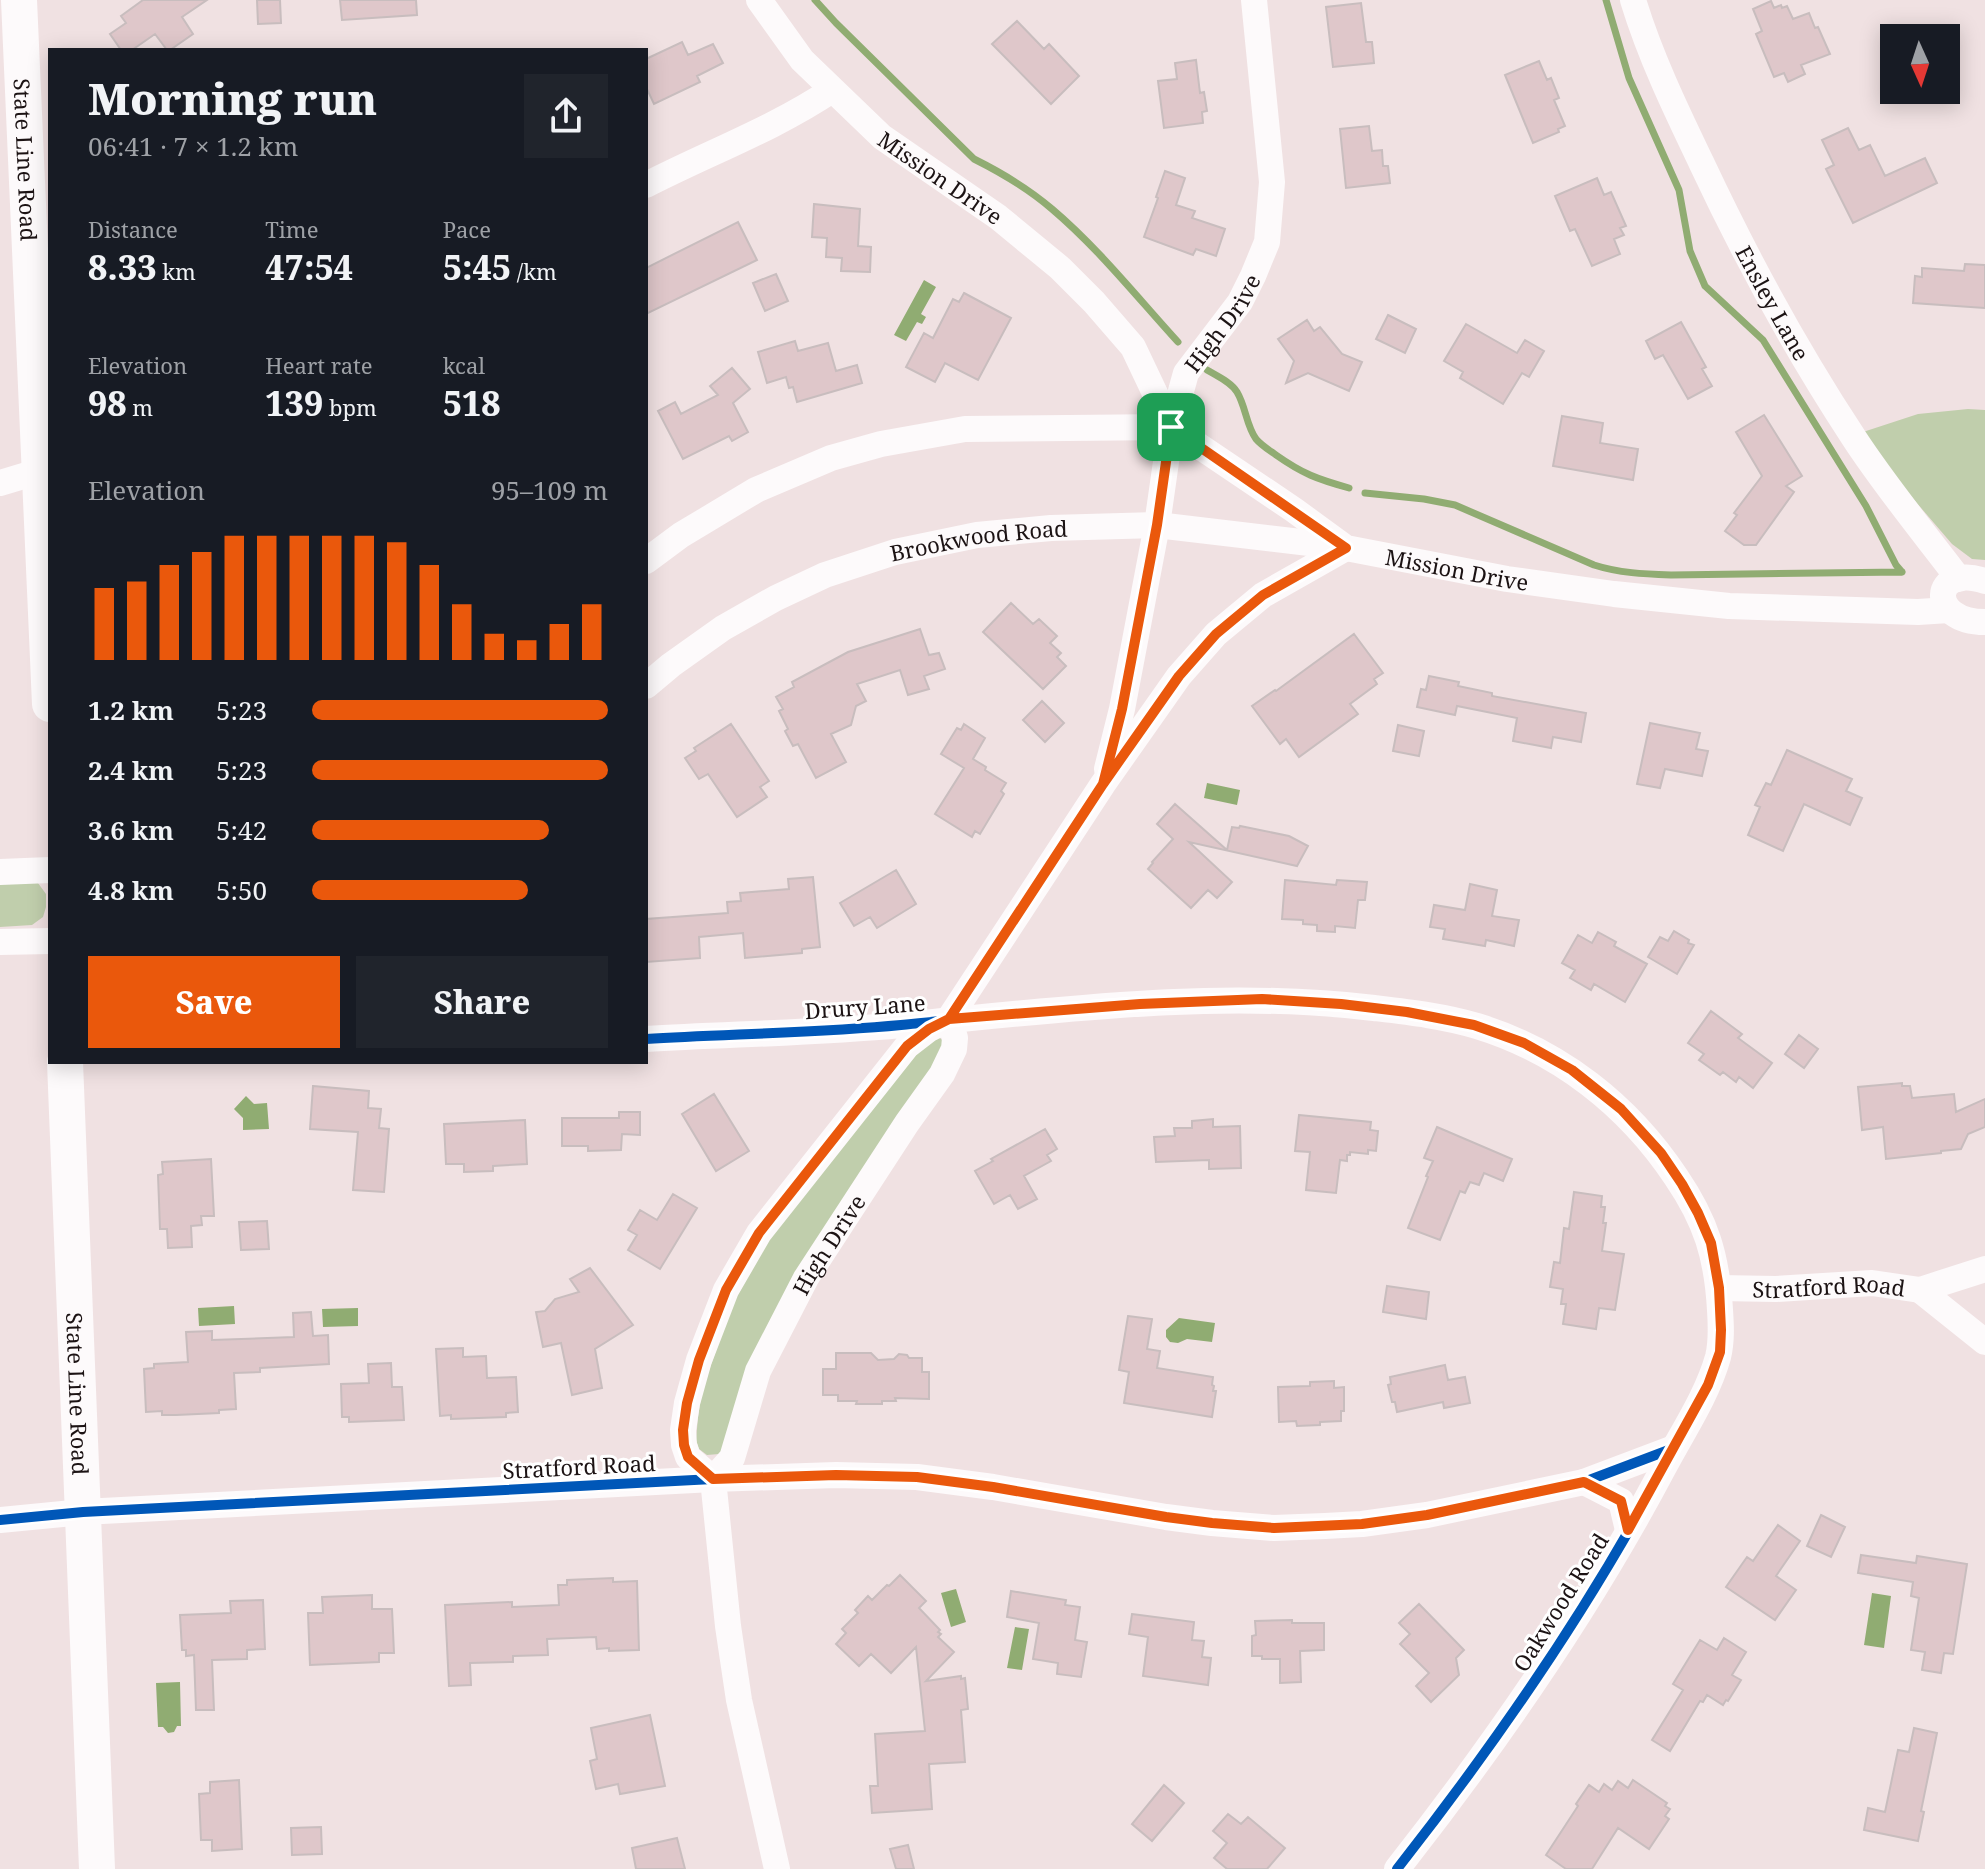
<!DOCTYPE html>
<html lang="en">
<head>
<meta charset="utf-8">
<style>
  body { margin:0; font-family:"Noto Serif",serif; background:#20242c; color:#f1f3f6; height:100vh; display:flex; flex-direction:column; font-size:30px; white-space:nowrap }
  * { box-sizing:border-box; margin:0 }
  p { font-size:26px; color:#9ea1a6 }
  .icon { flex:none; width:44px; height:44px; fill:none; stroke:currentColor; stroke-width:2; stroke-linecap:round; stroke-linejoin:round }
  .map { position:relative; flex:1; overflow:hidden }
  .sheet { position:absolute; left:48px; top:48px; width:600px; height:1016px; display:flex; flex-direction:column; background:#171b24; border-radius:0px; box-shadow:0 4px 20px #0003 }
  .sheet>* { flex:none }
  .needle { width:52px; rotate:177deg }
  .tools { position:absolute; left:1880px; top:24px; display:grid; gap:16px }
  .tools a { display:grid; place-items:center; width:80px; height:80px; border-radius:0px; background:#171b24; box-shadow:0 4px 20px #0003; font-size:40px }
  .pin { position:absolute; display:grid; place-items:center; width:68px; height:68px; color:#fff; margin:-34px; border-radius:16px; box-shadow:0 4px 12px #0006 }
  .round { display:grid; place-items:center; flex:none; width:84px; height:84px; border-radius:0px; background:#20242c }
  .head { display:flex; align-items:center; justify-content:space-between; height:136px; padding:0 40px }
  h1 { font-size:44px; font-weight:800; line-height:60px }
  .figures { display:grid; grid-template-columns:repeat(3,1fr); gap:12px; height:136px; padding:8px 40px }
  .figures div { display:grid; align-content:center }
  .figures b { font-size:34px; font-weight:800 }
  .figures small { font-size:22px; font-weight:400 }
  .figures p { font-size:22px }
  .chart { height:224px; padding:16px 40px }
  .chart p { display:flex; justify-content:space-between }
  .chart svg { width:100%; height:144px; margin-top:8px; stroke:#ea580c; stroke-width:6 }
  .cta { display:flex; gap:16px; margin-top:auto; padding:16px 40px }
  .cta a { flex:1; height:92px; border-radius:0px; background:#ea580c; color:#fff; font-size:32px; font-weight:800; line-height:92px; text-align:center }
  .cta a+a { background:#20242c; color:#f1f3f6 }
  ul { padding:0 40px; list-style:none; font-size:26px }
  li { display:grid; grid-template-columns:128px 96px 1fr; align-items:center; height:60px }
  li i { height:20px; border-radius:10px; background:#ea580c }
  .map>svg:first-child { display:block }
</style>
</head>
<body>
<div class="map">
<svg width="1985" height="1869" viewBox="0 0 1985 1869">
  <rect width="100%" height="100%" fill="#f0e1e2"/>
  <path fill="#c0ceac" d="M1968 409 1985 410V560L1972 559 1952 544 1885 466 1863 432 1918 414Z
    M0 882 38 883 46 894V907L43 917 32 925 0 927Z
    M938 1036 946 1044 725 1447 719 1454 707 1455 699 1449 696 1440 698 1417 702 1391 731 1307 769 1239 927 1041Z"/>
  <path fill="#90ac72" d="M924 280 936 287 921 314 926 317 922 324 917 322 906 341 894 335Z
    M1207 783 1240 790 1237 805 1204 798Z
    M246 1096 254 1104 267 1103 269 1129 243 1130V1118L234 1109Z
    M234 1306 235 1324 199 1326 198 1308Z
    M358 1308V1326L323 1327 322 1309Z
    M1179 1318 1215 1323 1212 1342 1187 1339 1178 1343 1170 1342 1166 1337V1330Z
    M956 1589 966 1622 951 1627 941 1593Z
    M1872 1593 1891 1596 1884 1648 1864 1645Z
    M1015 1627 1029 1629 1022 1670 1007 1668Z
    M180 1682 181 1726H177L174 1732 168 1733 163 1727H158L156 1683Z"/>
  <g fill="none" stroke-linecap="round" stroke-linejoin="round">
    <path stroke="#90ac72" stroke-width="7" d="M815 0 836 23 974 159C1000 172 1030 190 1052 209 1098 248 1137 297 1178 342
      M1606 0 1629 78 1679 190 1690 251 1705 286 1763 340 1866 506 1896 565 1902 572
      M1207 370C1217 376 1231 382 1237 392 1246 407 1246 425 1256 439 1261 445 1269 450 1276 455 1303 474 1317 479 1349 488
      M1365 493 1424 499 1455 505 1594 565C1619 573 1644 574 1671 575L1902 572"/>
  </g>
  <path fill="#dfc7ca" stroke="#c8bdbe" stroke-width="2" d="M143 0H207L182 17 193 34 170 50H167L155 34 132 50H121L110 34 126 23 121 16Z
    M257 0H280L281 23 258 24Z
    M340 0H416L417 15 342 20Z
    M1771 1 1774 8 1781 5 1782 8 1787 6 1793 19 1809 13 1815 28 1818 27 1830 54 1801 65 1805 74 1788 82 1784 73 1774 77 1756 34 1762 31 1753 9Z
    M1361 3 1366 42H1372L1374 63 1333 67 1326 7Z
    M1017 21 1044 49 1049 44 1079 76 1051 104 992 44Z
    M682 42 688 55 713 44 723 63 697 76 700 82 654 104 646 87V59Z
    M1196 60 1200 93 1204 92 1207 111 1202 112 1203 123 1164 128 1158 81 1177 79 1175 63Z
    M1539 61 1547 80 1551 78 1559 98 1554 100 1565 126 1558 129 1559 132 1533 143 1505 75Z
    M1369 126 1372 151 1382 150 1383 166H1388L1390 183 1346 188 1340 129Z
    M1848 128 1859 150 1870 145 1885 176 1925 158 1937 183 1853 223 1826 169 1834 165 1822 140Z
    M1165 171 1185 178 1176 205 1195 211 1192 218 1225 229 1216 256 1196 249 1193 255 1144 237 1158 198 1156 197Z
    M1597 178 1604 195 1611 192 1626 226 1620 228 1624 235 1614 239 1620 254 1592 266 1575 229 1570 231 1555 196Z
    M814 204 860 209 858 246 871 247 870 272 841 271 842 258 826 257 827 238 812 237Z
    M738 222 757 260 646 314V268Z
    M1965 264 1985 265V308L1913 303 1915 276 1922 277V268L1964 271Z
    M776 274 788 301 765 311 753 283Z
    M964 293 1011 318 978 380 945 363 935 382 906 367 924 333 933 338 953 299 959 302Z
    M1388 315 1416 329 1405 353 1376 339Z
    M1307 320 1314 331 1320 327 1342 354 1362 362 1349 391 1308 373 1286 383 1294 361 1278 339Z
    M1681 322 1706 367 1702 369 1712 386 1688 399 1663 355 1655 359 1646 341Z
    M1466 324 1517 353 1525 340 1544 351 1529 377 1522 373 1503 404 1460 378 1463 372 1444 361Z
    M795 341 798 351 828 343 836 371 857 365 862 383 797 402 793 387 789 388 786 377 767 383 758 352Z
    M732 368 750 389 733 403 748 432 732 441 729 436 683 459 658 411 675 402 681 414 718 395 710 386Z
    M1764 415 1802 476 1786 486 1794 492 1756 545H1744L1725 531 1737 515 1734 513 1762 476 1736 432Z
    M1562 416 1603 423 1600 443 1638 449 1633 480 1553 466Z
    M1011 603 1033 624 1039 619 1057 636 1050 643 1061 653 1057 657 1066 666 1043 689 983 632Z
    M920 629 929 655 939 653 945 669 924 676 929 689 908 695 900 670 857 684 866 701 856 706 851 725 831 734 846 762 816 778 798 744 793 746 785 731 788 729 779 711 783 709 776 697 794 687 792 682 848 652Z
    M1354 634 1383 673 1374 679 1377 684 1350 704 1358 714 1299 757 1286 739 1280 744 1252 706 1275 690 1276 691Z
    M1429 676 1459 682 1458 686 1492 693V696L1586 713 1581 742 1553 737 1551 748 1513 741 1517 718 1457 706 1455 715 1417 707 1421 689 1426 690Z
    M1042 701 1064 723 1045 742 1023 720Z
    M1650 723 1700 733 1696 749 1708 751 1702 776 1665 769 1660 788 1637 784Z
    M731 724 769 781 760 787 767 797 737 817 708 774 699 779 685 758 696 751 694 748Z
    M964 724 985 738 973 759 986 767 985 770 1006 783 1001 791 1004 794 980 834 975 831 972 837 935 814 964 768 941 754 957 728 961 730Z
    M1398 725 1424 731 1419 756 1393 751Z
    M1787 750 1852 779 1846 791 1862 798 1850 825 1804 804 1783 851 1748 835 1760 807 1755 805 1766 783 1771 785Z
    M1175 804 1227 850 1232 827 1239 828 1240 826 1289 836 1308 846 1297 866 1189 842 1232 882 1217 898 1208 890 1191 908 1148 869 1153 863 1152 862 1173 839 1157 824Z
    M896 870 916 904 877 928 870 917 854 926 840 903Z
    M813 877 820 947 802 949V953L745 958 743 933 699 937 700 958 646 962V919L728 913 727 902 741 901 740 893 789 889 788 879Z
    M1285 880 1336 885 1337 880 1367 882 1365 900H1358L1355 928 1335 926V932L1317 931V925L1303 924V920L1282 919Z
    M1470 884 1497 890 1492 916 1519 920 1514 946 1486 940 1485 946 1443 939 1445 929 1430 927 1434 905 1465 910Z
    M1674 931 1689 940 1688 943 1694 945 1677 974 1648 957 1660 937 1668 941Z
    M1598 932 1616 942 1614 946 1647 964 1625 1002 1594 984 1591 990 1570 978 1575 970 1562 963 1578 935 1592 943Z
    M1711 1011 1742 1034 1738 1038 1772 1063 1753 1088 1739 1077 1736 1082 1723 1072 1720 1075 1699 1060 1704 1054 1688 1043Z
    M1799 1035 1818 1049 1804 1068 1785 1054Z
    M1902 1083V1086H1910L1912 1098 1954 1094 1956 1112 1985 1099V1127L1968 1134 1961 1149 1941 1151V1153L1886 1159 1883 1127 1862 1130 1858 1087Z
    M313 1086 369 1091 368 1108 381 1109 379 1128 389 1129 384 1192 353 1190 358 1132 310 1129Z
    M714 1094 749 1151 716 1171 682 1114Z
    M619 1112H640V1135L622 1134 621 1150 588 1151V1146H562V1118H619Z
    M1299 1115 1371 1122 1370 1130 1378 1131 1376 1151 1368 1150V1154L1350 1152V1155H1347V1161L1340 1160 1336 1193 1306 1190 1310 1152 1295 1151Z
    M1213 1119V1127L1240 1126 1241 1168 1209 1169V1160L1156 1162 1154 1137 1175 1136 1174 1128H1192V1121Z
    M525 1120 527 1164 493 1166V1171L464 1172V1164H446L444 1124Z
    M1437 1127 1512 1159 1503 1181 1484 1173 1479 1185 1470 1182 1465 1193 1460 1191 1440 1240 1408 1228 1428 1177 1426 1176 1433 1161 1424 1158Z
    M1045 1129 1057 1149 1047 1155 1051 1161 1024 1176 1037 1199 1018 1209 1010 1195 994 1204 975 1171 993 1161 991 1159Z
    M211 1159 214 1216H201L202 1225 191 1226 192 1247 168 1248 167 1229H160L158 1175 163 1174 162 1162Z
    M1574 1192 1602 1196 1601 1207H1605L1603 1223H1606L1602 1251 1624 1254 1615 1310 1599 1308 1596 1329 1563 1324 1566 1304H1561L1563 1289 1550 1287 1554 1262 1560 1263 1564 1228 1569 1229Z
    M673 1194 697 1208 660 1269 628 1250 637 1235 628 1230 640 1210 657 1220Z
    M267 1221 269 1249 241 1250 239 1222Z
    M590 1268 633 1325 595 1349 602 1388 572 1395 561 1343 543 1347 536 1312 545 1311 555 1299 579 1292 570 1279Z
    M1387 1286 1429 1292 1426 1319 1383 1312Z
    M311 1312 313 1336 328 1335 329 1364 260 1368V1372L234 1373 236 1409 219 1410V1413L176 1415H162V1411L146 1412 144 1369 154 1368V1364L188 1362 186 1332 212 1331V1340L294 1337 293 1313Z
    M1128 1316 1152 1319 1147 1349 1160 1351 1157 1368 1213 1377 1212 1385 1214 1386 1213 1391H1216L1212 1417 1124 1403 1129 1372 1119 1370Z
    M463 1348V1357L486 1356 487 1378 516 1377 518 1412 506 1413V1417L451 1419V1415L440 1416 436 1349Z
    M836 1353H871L878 1360 894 1359 899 1354 907 1355 909 1358H922V1372H929V1399L895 1398 896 1401H882V1404H856L857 1401H838V1395H823V1369H836Z
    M391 1363 392 1387H402L404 1420 349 1422V1417H342L341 1384 369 1383 368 1364Z
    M1445 1365 1448 1380 1465 1377 1470 1403 1444 1408 1443 1402 1397 1412 1395 1402H1392L1388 1385 1391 1384 1390 1377Z
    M1334 1381V1388L1344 1387V1411H1341V1421L1320 1422V1425L1297 1426 1296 1421 1279 1422 1278 1387 1310 1386V1382Z
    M1821 1515 1845 1527 1831 1557 1807 1546Z
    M1778 1525 1800 1541 1776 1576 1796 1590 1775 1620 1726 1587 1747 1557 1753 1561Z
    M1861 1555 1916 1563 1917 1556 1967 1564 1953 1654 1944 1653 1941 1673 1922 1670 1925 1652 1911 1650 1919 1598 1911 1596 1913 1582 1858 1573Z
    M900 1575 926 1601 919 1608 940 1630 938 1632 941 1634 938 1637 954 1652 926 1681 961 1676V1679L965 1678 968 1709 961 1710 965 1762 929 1764 932 1809 872 1813 870 1786H878L875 1734 925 1731 916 1647 891 1673 871 1654 859 1666 836 1644 846 1633 842 1629 858 1613 855 1610 868 1596 872 1600 887 1585 889 1586Z
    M613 1578V1582L637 1581 639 1650 609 1651V1648L597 1649 596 1637 547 1639 548 1655 513 1656V1662L470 1663 471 1685 449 1686 445 1605 512 1602V1607L559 1605 558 1585H567V1580Z
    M1011 1591 1066 1600 1065 1605 1080 1607 1075 1640 1087 1642 1081 1677 1057 1674 1058 1663 1033 1659 1039 1623 1007 1617Z
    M372 1595V1609H392L394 1653H379V1662L310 1665 308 1613H323L322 1597Z
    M263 1600 265 1649 247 1650V1659L212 1660 214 1710H196L194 1655 186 1656V1650H182L180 1615 231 1613 230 1601Z
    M1419 1604 1464 1650 1456 1658 1459 1675 1431 1702 1416 1686 1429 1673 1400 1644 1410 1634 1399 1623Z
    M1132 1614 1194 1622 1192 1640 1204 1641 1202 1657 1211 1658 1208 1685 1143 1676 1148 1637 1129 1634Z
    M1292 1620V1623H1324V1650L1300 1651 1301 1682 1280 1683V1659H1262V1656H1252V1636L1256 1635 1255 1621Z
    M1724 1638 1746 1652 1732 1675 1741 1680 1728 1701 1726 1700 1723 1705 1707 1695 1703 1702 1700 1701 1670 1751 1652 1740 1683 1690 1673 1684 1700 1640 1717 1650Z
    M650 1715 665 1786 620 1794 618 1784 596 1789 590 1761 597 1759 591 1728Z
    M1914 1728 1937 1733 1921 1811 1924 1812 1918 1841 1864 1830 1868 1808 1885 1812 1898 1750 1909 1752Z
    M239 1780 242 1849 212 1851V1840H201L199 1794 210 1793V1782Z
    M1633 1780 1667 1803 1665 1806 1670 1809 1665 1816 1669 1819 1649 1849 1618 1828 1592 1869H1566L1546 1855 1578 1806 1576 1804 1589 1785 1599 1792 1604 1784 1612 1790 1618 1781 1628 1788Z
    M1164 1785 1184 1803 1152 1841 1132 1824Z
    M1228 1814 1241 1824 1248 1817 1285 1848 1267 1869H1227L1214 1858 1227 1843 1213 1831Z
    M321 1827 322 1854 292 1855 291 1828Z
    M677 1838 685 1869H636L632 1848Z
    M908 1845 914 1869H896L890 1849Z"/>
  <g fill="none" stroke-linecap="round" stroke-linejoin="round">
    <g stroke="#fdfafb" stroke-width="26">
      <path id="s1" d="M759 0 802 60 882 137 998 217 1060 268 1094 302 1133 347 1171 427 1294 510 1346 548 1507 579 1614 594 1729 606 1918 612 1949 610"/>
      <path id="s2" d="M1633 0C1650 56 1676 110 1701 162 1746 258 1796 350 1854 438 1886 487 1924 533 1959 579"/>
      <path d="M646 185C708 153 774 129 832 90"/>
      <path d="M0 483 50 468"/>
      <path d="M646 561 681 535 756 490 831 458 881 444 965 429 1171 427"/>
      <path d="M1985 581C1931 563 1927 622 1985 622"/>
      <path id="s3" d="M646 686 671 665 723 628 776 598 825 575 895 552 977 535 1051 528 1157 525 1343 547"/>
      <path id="s4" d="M1107 769 1122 709 1157 525 1171 427 1186 373 1240 302 1253 276 1267 242 1272 182 1254 0"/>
      <path d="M0 872 50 870"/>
      <path d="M0 942 50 941"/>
      <path d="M646 1039C731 1034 817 1033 901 1025 1058 1010 1217 989 1374 1008 1408 1012 1444 1016 1477 1026 1559 1051 1628 1105 1676 1177 1706 1221 1717 1256 1720 1310 1721 1325 1722 1341 1718 1357 1707 1396 1683 1431 1664 1467 1589 1609 1496 1743 1397 1869"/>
      <path id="s5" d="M1719 1288 1776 1289 1872 1283 1920 1290 1985 1269"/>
      <path d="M1920 1290 1985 1342"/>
      <path id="s6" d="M713 1479 732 1458 758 1371 806 1278 907 1123 942 1074 954 1049 955 1038 949 1019"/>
      <path d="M1584 1482 1621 1501 1628 1530"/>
      <path d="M0 1520 83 1512 713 1479 836 1475 917 1477 993 1487 1166 1517 1212 1523 1274 1528 1325 1526 1362 1524 1427 1515 1584 1482 1674 1448"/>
      <path d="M777 1869 739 1700 728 1626 713 1479 688 1457 684 1445 683 1430 687 1403 699 1360 726 1290 759 1233 907 1046 929 1029 949 1019 1103 784 1179 676 1216 634 1263 595 1346 548"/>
    </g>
    <g stroke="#fdfafb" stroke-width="36">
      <path id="s7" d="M19 0 50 704"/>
      <path id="s8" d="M65 1062 97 1869"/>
    </g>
    <defs>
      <path id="cycleway" d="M646 1039C731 1034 817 1033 901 1025 1058 1010 1217 989 1374 1008 1408 1012 1444 1016 1477 1026 1559 1051 1628 1105 1676 1177 1706 1221 1717 1256 1720 1310 1721 1325 1722 1341 1718 1357 1707 1396 1683 1431 1664 1467 1589 1609 1496 1743 1397 1869
        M0 1520 83 1512 713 1479 836 1475 917 1477 993 1487 1166 1517 1212 1523 1274 1528 1325 1526 1362 1524 1427 1515 1584 1482 1674 1448"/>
    </defs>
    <use href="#cycleway" stroke="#fff" stroke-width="15"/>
    <use href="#cycleway" stroke="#0057b8" stroke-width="10"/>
  </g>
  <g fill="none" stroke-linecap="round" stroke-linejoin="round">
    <defs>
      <path id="route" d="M1171 427 1157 525 1122 709 1103 784 949 1019 929 1029 907 1046 759 1233 726 1290 699 1360 687 1403 683 1430 684 1445 688 1457 713 1479 836 1475 917 1477 993 1487 1166 1517 1212 1523 1274 1528 1362 1524 1427 1515 1584 1482 1621 1501 1628 1530 1708 1385 1720 1352 1721 1330 1719 1288 1711 1243 1698 1213 1682 1184 1661 1153 1621 1109 1572 1070 1524 1043 1474 1025 1407 1012 1341 1004 1262 999 1140 1004 949 1019 1103 784 1179 676 1216 634 1263 595 1346 548 1171 427"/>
    </defs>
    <use href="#route" stroke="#fff" stroke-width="16"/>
    <use href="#route" stroke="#ea580c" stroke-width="10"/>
  </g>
  <g text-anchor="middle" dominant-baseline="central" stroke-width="6" stroke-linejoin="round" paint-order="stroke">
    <g font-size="22" fill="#1c1314" stroke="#fff">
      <text stroke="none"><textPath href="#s7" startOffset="160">State Line Road</textPath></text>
      <text stroke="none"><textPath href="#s1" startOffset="256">Mission Drive</textPath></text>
      <text stroke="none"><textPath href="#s2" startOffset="334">Ensley Lane</textPath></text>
      <text stroke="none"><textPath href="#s4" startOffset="466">High Drive</textPath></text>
      <text stroke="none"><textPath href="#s3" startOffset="370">Brookwood Road</textPath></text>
      <text stroke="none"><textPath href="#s1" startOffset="928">Mission Drive</textPath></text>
      <text transform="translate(865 1006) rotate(-4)">Drury Lane</text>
      <text stroke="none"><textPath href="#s6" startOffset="264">High Drive</textPath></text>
      <text stroke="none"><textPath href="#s5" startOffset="110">Stratford Road</textPath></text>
      <text stroke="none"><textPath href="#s8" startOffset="332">State Line Road</textPath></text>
      <text transform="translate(579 1466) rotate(-3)">Stratford Road</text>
      <text transform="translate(1560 1602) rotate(-58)">Oakwood Road</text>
    </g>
  </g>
</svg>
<div class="tools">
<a><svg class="needle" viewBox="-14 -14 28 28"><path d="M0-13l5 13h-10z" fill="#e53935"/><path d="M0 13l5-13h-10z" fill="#9ea1a6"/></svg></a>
</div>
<div class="pin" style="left:1171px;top:427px;background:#1e9e55"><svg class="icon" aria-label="arrive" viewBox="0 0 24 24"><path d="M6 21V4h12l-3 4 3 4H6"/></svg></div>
<section class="sheet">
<div class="head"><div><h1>Morning run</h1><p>06:41 · 7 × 1.2 km</p></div><a class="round"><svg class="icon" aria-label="share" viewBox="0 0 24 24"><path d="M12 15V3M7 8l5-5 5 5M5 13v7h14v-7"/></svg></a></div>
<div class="figures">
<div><p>Distance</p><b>8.33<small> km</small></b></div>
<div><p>Time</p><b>47:54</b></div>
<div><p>Pace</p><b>5:45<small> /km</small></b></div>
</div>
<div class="figures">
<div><p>Elevation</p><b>98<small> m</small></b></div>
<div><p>Heart rate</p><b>139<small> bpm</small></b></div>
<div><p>kcal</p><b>518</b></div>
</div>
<div class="chart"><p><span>Elevation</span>95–109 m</p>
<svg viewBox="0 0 160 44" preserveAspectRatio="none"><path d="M5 44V22M15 44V20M25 44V15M35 44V11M45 44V6M55 44V6M65 44V6M75 44V6M85 44V6M95 44V8M105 44V15M115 44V27M125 44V36M135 44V38M145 44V33M155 44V27"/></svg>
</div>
<ul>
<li><b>1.2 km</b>5:23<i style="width:100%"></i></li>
<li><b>2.4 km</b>5:23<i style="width:100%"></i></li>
<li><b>3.6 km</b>5:42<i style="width:80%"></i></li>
<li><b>4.8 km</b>5:50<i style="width:73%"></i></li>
</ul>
<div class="cta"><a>Save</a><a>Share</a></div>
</section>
</div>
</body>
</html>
